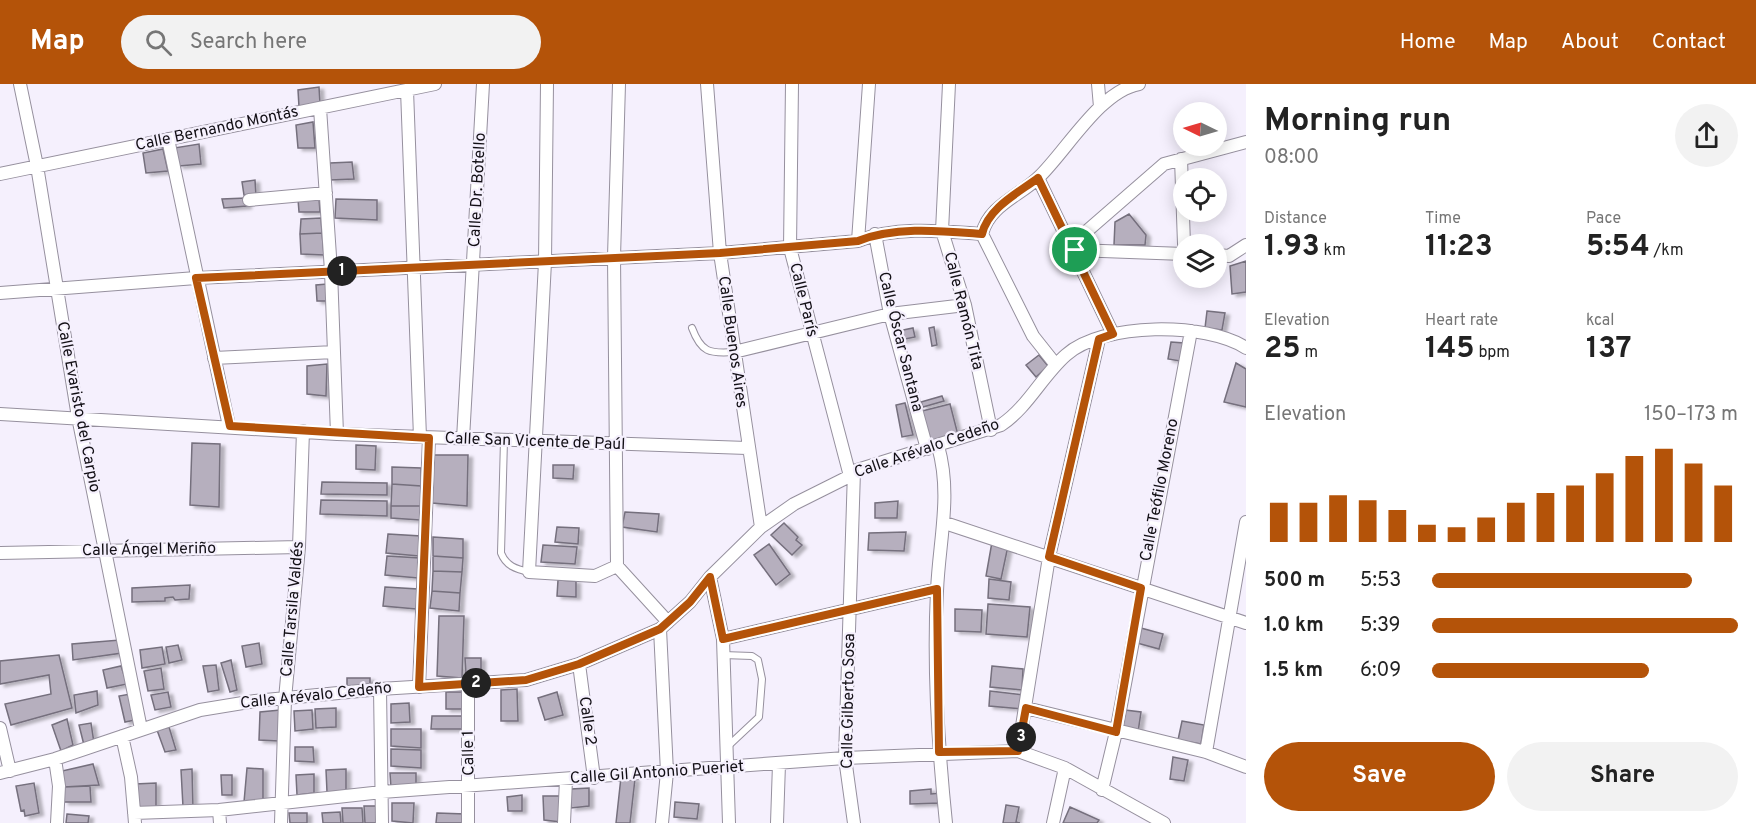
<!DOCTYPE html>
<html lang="en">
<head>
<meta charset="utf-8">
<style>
  body { margin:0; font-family:Overpass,sans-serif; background:#f2f2f2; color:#222; height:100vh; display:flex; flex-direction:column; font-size:22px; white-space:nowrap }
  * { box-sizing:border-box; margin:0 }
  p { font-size:20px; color:#767676 }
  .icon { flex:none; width:33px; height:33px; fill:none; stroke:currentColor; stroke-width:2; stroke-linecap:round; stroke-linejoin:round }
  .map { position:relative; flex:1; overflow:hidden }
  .side { display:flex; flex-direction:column; background:#fff; width:510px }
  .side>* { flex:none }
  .needle { width:39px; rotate:275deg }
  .fabs { position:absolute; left:1173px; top:18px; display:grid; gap:12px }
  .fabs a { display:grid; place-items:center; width:54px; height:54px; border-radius:50%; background:#fff; box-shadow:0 3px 15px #0003; font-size:30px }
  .pin { position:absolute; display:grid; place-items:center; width:51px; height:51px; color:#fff; margin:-26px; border:3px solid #fff; border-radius:50%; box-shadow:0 2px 6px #0007 }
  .km { position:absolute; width:30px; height:30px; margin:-15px; border-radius:50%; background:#222; color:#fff; font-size:16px; line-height:30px; text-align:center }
  .round { display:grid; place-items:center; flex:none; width:63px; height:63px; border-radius:32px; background:#f2f2f2 }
  .summary { display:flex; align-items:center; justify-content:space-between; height:102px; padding:0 18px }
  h1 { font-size:33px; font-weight:700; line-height:45px }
  .figures { display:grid; grid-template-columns:repeat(3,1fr); gap:9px; height:102px; padding:6px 18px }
  .figures div { display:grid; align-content:center }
  .figures b { font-size:30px; font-weight:700 }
  .figures small { font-size:16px; font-weight:400 }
  .figures p { font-size:16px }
  .chart { height:168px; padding:12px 18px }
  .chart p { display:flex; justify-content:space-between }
  .chart svg { width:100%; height:108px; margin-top:6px; stroke:#b45309; stroke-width:6 }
  .button { display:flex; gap:12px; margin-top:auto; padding:12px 18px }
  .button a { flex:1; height:69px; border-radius:36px; background:#b45309; color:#fff; font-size:24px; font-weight:700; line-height:69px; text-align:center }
  .button a+a { background:#f2f2f2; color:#222 }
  ul { padding:0 18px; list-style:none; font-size:20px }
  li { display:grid; grid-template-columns:96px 72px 1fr; align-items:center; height:45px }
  li i { height:15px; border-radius:8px; background:#b45309 }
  header { display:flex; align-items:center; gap:36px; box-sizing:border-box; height:84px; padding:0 30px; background:#b45309; color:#fff }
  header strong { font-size:28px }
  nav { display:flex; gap:33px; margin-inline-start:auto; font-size:21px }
  .search { width:420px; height:54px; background:#f2f2f2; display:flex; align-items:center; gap:15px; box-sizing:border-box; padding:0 21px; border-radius:33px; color:#767676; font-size:22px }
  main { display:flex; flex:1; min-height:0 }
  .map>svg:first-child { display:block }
</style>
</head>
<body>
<header>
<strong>Map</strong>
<div class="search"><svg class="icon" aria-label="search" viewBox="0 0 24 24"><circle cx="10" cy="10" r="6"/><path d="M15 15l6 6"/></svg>Search here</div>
<nav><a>Home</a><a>Map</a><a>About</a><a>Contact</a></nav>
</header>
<main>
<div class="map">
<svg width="1246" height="739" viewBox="0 0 1246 739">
  <defs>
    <filter id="shadow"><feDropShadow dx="4.5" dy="2.5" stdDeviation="1.5" flood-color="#0004"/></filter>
  </defs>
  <rect width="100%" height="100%" fill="#f5f0fd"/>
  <path fill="#b6afbe" stroke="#756f7d" stroke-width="1.5" filter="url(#shadow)" d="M319 3 320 20 299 23 298 6Z
    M313 38 315 64H298L296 41Z
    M199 60 201 80 179 82 174 64Z
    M163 65 168 87 146 89 143 69Z
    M352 78 354 95 330 96V79Z
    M255 96 256 112 244 111 242 98Z
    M246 114 247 122 224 124 222 115Z
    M319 114 320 128H299L298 115Z
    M336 115 377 116V136L335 134Z
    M1129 130 1146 151 1145 161H1114L1115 138Z
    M321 134 322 149 300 150 301 135Z
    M322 149 324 171 301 170 300 150Z
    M1246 177V208L1232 210 1230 182Z
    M327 200V217H317L316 201Z
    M1207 227 1225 229 1222 246 1205 244Z
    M934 243 937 261 932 262 929 244Z
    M913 244 915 253 900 256 898 247Z
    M1171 258 1184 259 1180 277 1168 275Z
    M1039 271 1048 282 1036 293 1026 281Z
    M1236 279 1246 285V323L1224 318Z
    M327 280 326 312 307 310V282Z
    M942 312 944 317 923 323 921 318Z
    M905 319 913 351 902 353 896 321Z
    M950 320 959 355 931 362 922 327Z
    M192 359 220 360 219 423 190 421Z
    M356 361 376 362 375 386 356 385Z
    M433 371H468L467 422 432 419Z
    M553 381H574L573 395 553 394Z
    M392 383 421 384V402L392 400Z
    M322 398 387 399V411L321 410Z
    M392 400 421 402V422H391Z
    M321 416 387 417V432L320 430Z
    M898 417 897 434H875V419Z
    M391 422H421L420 436 391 434Z
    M625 428 659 430 657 448 622 443Z
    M784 439 798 453 796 456 802 461 792 471 771 451Z
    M557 443 579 444 578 460 555 458Z
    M906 448 904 467 868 466 869 449Z
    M388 450 421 452 419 472 386 469Z
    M433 453 463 455V474L433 472Z
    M992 458 1008 462 1001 495 986 492Z
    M769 460 790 490 776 501 754 471Z
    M543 461 577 463 575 480 541 478Z
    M387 472 420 474 418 494 385 491Z
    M433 472 463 474 462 488 433 487Z
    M433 487 462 488 460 509 432 507Z
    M989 495 1011 498 1009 516 988 514Z
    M558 496 576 497V513L557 512Z
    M190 501 189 515 175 516 173 513 165 514V517L132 518V504Z
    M385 503 418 505 416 525 383 522Z
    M432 507 460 509 459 527 430 524Z
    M988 520 1030 523 1027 553 986 550Z
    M955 525 982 526 981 548 955 547Z
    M439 532H464L462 594 437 592Z
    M1141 544 1163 550 1159 565 1137 559Z
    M120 556 122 569 73 576 72 560Z
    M259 559 262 580 246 583 242 562Z
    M178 561 182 576 169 579 166 563Z
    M162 563 165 580 142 584 140 566Z
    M59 571 72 624 11 641 5 620 51 610 49 591 0 600V577Z
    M465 574H481V591L466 590Z
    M231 576 237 606 230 608 221 579Z
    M216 581 219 606 208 608 203 582Z
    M121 582 127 600 107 604 103 586Z
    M992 582 1023 585 1022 606 990 603Z
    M161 584 164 605 148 607 144 587Z
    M347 594H370V603L347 604Z
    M517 605 518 637H501V606Z
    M97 607 98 621 76 629 74 611Z
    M990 607 1024 611 1023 625 989 622Z
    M168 608 171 623 155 626 151 611Z
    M446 608H465V625H446Z
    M557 608 563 631 545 636 538 614Z
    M130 610 135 636 125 638 119 612Z
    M409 619 410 638 391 639V620Z
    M336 624V643L316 644 315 625Z
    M280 626 279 657 259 656 260 628Z
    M312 626 313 645 295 647 294 627Z
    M1125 626 1141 628 1138 648 1122 645Z
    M432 632H465L466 645H431Z
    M67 635 73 661 61 667 52 641Z
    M1182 637 1204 641 1201 660 1178 656Z
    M91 639 94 659 84 661 79 641Z
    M169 643 176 666 165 668 157 646Z
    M391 645H421V664L391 662Z
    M295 663H313L314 678 295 677Z
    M391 665 421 666V684L391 682Z
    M1173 673 1188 676 1184 697 1170 695Z
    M93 680 99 701 64 703 62 687Z
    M247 684 263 685V718H244Z
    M192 685 193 725 183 723 181 686Z
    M346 685V707L327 708 326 686Z
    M390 689H416V703L391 704Z
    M314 690V709L297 711 296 691Z
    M221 691H232V711H222Z
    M621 693 635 695 630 739H616Z
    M34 699 39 729 25 732 24 726 21 727 16 702Z
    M156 699V724L136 725 135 700Z
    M90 702 91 718H64V703Z
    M589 704V722L571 724V705Z
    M931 705V710L941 709V719L910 720V707Z
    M522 711V727H508L507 713Z
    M543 712H562L561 738 544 736Z
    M675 718 699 720 697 735 674 733Z
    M392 719H414L413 739 392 737Z
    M1006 721 1019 723 1016 738 1020 739H1003Z
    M364 722H378L379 739H365Z
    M1070 723 1099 736 1097 739H1063Z
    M342 724H362L363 739H343Z
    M340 728 341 739H323L322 729Z
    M289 729H307V739H290Z
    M437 729 465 730V739H436Z
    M67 730 89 732 88 739H66Z"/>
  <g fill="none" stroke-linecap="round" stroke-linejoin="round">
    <defs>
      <path id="service" d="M692 244C701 268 709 270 734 268
        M504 356 501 469C506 482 516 485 529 488
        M723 571 752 572 758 576 762 595 759 633 727 663"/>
      <path id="minor" d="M20 0 37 82 78 333 141 645
        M547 0 545 178 529 488 595 492 617 482
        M619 0 614 173 617 482 668 538
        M707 0 720 169 761 443
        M792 0 790 164 850 392
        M949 0 942 147 965 221 991 346
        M1098 0 1100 23
        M407 6 420 353
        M320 24 331 187 337 350
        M168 55 229 342
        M1181 75 1184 160
        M0 90 435 0
        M1038 94 1113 250
        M249 116 326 109
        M875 150 890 230 927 365
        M858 157 869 0
        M1072 160 1164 80 1246 58
        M1075 166 1184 170
        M1216 171 1229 172 1246 161
        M0 209 196 194 720 169 858 157C896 142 942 147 982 150
        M734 268 890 230 965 221
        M214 274 334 268
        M1056 281 1033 252 982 150C989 121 1020 112 1039 93 1067 66 1100 7 1139 0
        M0 330 337 350 747 364
        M463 355 483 0
        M938 362C952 411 939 457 937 507 933 584 938 662 946 739
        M854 387 845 674 854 739
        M945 439 1246 539
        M0 469 299 463
        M710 493 723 555 729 739
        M660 545 667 688 662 739
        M723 555 937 505
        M579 580 594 694
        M419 603 429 354
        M380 605 382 739
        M1026 624 1206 668 1246 683
        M0 644 10 687
        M122 652 131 693 135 739
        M1018 667 1049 473 1099 255
        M1206 668 1246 438
        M55 675 59 702 57 739
        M0 689 55 675 200 626 255 617 380 605 526 596 579 580 660 545 690 518 710 493 761 443 794 420 850 392 854 387 1001 341C1028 323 1042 292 1066 271 1103 238 1206 238 1246 264
        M1102 706 1116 648 1191 247
        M219 726 220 739
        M134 729 219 726 382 708 845 674 1018 667 1065 684 1164 739
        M281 739 285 615 299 463 303 347
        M468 739V600
        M564 739 566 696
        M777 739 779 680
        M1053 739 1065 684"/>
    </defs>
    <use href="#service" stroke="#96909e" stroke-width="8"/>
    <use href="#minor" stroke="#96909e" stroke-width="14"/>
    <use href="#service" stroke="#fff" stroke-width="6"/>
    <use href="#minor" stroke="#fff" stroke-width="12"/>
  </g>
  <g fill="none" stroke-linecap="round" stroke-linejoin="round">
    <defs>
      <path id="route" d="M1038 94 1113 250 1099 255 1049 473 1141 504 1116 648 1026 624 1018 667 939 668 937 505 723 555 710 493 690 518 660 545 579 580 526 596 419 603 429 354 230 342 196 194 720 169 858 157C896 142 942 147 982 150 988 124 1018 109 1038 94Z"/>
    </defs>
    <use href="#route" stroke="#fff" stroke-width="12"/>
    <use href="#route" stroke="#b45309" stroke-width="8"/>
  </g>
  <g text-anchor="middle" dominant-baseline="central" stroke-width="4.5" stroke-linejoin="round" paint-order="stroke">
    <g font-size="16" fill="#120f15" stroke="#f5f0fd">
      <text transform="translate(217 45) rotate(-12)">Calle Bernando Montás</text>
      <text transform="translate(478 106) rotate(-87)">Calle Dr. Botello</text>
      <text transform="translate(803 216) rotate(76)">Calle París</text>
      <text transform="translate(963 227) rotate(76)">Calle Ramón Tita</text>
      <text transform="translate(732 258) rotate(82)">Calle Buenos Aires</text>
      <text transform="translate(900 258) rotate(76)">Calle Óscar Santana</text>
      <text transform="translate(78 323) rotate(79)">Calle Evaristo del Carpio</text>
      <text transform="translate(535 358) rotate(2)">Calle San Vicente de Paúl</text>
      <text transform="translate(927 365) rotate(-19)">Calle Arévalo Cedeño</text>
      <text transform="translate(1160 406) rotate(-79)">Calle Teófilo Moreno</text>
      <text transform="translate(149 466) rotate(-1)">Calle Ángel Meriño</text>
      <text transform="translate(293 525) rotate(-85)">Calle Tarsila Valdés</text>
      <text transform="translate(316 612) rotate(-6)">Calle Arévalo Cedeño</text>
      <text transform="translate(849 617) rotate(-89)">Calle Gilberto Sosa</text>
      <text transform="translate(587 637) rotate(82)">Calle 2</text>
      <text transform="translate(469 669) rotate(-91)">Calle 1</text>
      <text transform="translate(657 689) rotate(-4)">Calle Gil Antonio Pueriet</text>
    </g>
  </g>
</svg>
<div class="fabs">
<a><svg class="needle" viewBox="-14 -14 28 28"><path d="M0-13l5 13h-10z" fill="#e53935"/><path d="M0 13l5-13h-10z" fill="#767676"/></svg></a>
<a><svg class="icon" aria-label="locate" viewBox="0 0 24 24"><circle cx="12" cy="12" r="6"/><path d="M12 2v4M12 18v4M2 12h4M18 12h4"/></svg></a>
<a><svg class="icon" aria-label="layers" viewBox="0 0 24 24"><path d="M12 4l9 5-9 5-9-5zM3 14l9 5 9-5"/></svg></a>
</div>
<div class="pin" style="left:1075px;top:166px;background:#1e9e55"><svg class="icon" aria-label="arrive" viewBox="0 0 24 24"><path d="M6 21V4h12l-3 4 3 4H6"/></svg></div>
<b class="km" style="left:342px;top:187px">1</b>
<b class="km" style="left:476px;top:599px">2</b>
<b class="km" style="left:1021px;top:653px">3</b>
</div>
<section class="side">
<div class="summary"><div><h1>Morning run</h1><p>08:00</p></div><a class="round"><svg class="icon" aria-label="share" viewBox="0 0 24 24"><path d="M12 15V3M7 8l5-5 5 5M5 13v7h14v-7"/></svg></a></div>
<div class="figures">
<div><p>Distance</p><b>1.93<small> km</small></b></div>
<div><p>Time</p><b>11:23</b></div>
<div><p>Pace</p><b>5:54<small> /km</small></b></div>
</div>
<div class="figures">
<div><p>Elevation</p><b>25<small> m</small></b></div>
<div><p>Heart rate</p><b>145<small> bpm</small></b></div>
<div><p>kcal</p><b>137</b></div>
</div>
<div class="chart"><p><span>Elevation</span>150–173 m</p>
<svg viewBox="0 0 160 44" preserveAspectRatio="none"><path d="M5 44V28M15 44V28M25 44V25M35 44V27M45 44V31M55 44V37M65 44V38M75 44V34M85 44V28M95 44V24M105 44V21M115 44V16M125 44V9M135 44V6M145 44V12M155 44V21"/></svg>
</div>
<ul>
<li><b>500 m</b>5:53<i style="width:85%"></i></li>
<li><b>1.0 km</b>5:39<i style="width:100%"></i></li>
<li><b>1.5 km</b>6:09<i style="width:71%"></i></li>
</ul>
<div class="button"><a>Save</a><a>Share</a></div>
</section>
</main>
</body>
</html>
